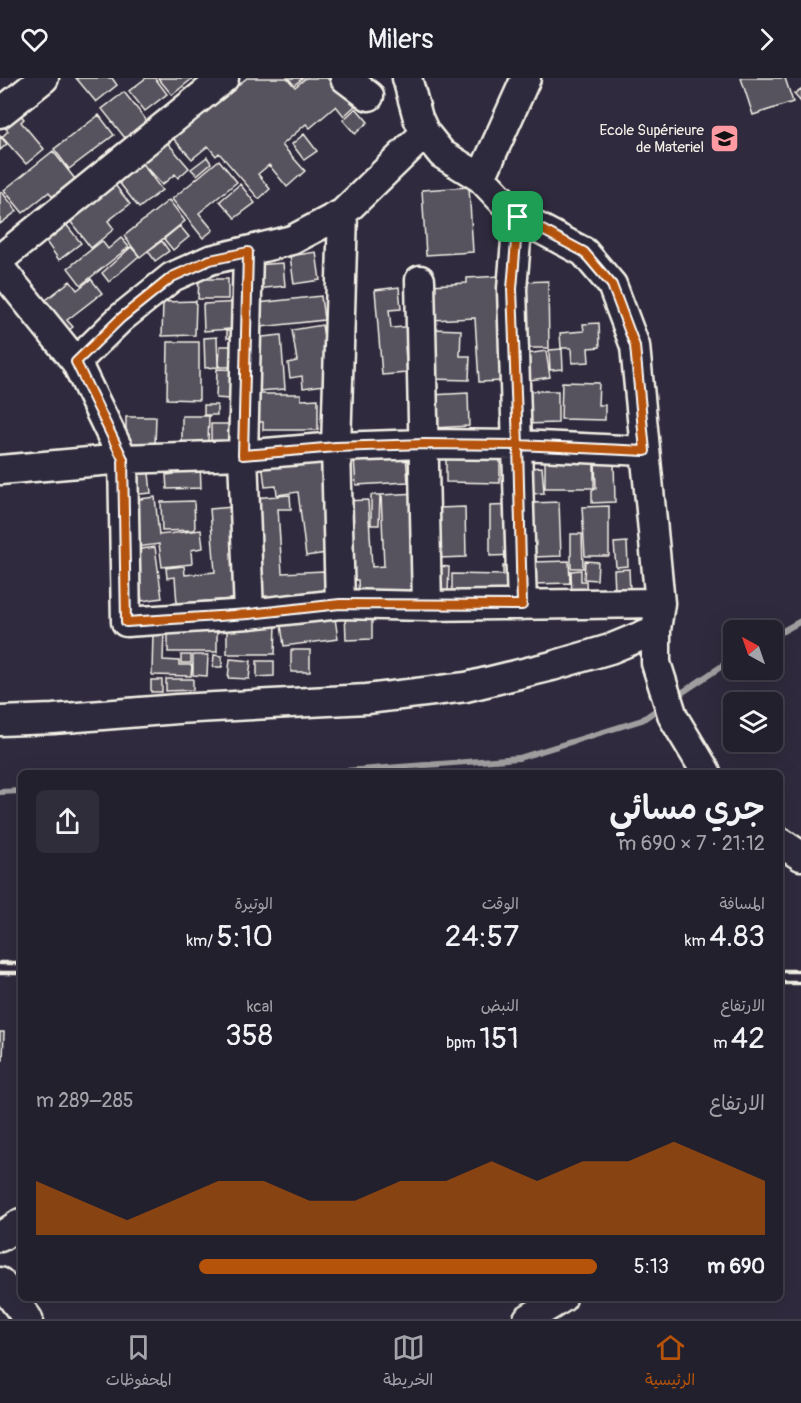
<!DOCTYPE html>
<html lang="ar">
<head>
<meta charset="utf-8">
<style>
  body { margin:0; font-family:Pangolin,"Playpen Sans Arabic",sans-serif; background:#2f2d3a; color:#f1f3f6; direction:rtl; height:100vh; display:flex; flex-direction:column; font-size:22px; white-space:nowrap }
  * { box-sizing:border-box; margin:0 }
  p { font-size:20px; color:#a3a3aa }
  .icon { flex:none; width:33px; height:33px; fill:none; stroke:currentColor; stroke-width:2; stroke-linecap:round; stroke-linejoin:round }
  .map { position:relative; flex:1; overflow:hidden; direction:ltr }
  .drawer { position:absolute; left:18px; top:692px; width:765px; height:531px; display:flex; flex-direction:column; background:#23202e; border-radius:9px; box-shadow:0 6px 24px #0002,0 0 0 2px #403e4a; direction:rtl }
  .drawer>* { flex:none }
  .needle { width:39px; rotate:320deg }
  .fabs { position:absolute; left:723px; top:542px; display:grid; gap:12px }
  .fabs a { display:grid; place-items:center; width:60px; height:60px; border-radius:9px; background:#23202e; box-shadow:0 6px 24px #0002,0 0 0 2px #403e4a; font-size:30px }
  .pin { position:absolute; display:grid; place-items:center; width:51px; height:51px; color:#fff; margin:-26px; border-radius:12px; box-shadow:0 3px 9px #0006 }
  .round { display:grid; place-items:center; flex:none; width:63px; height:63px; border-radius:9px; background:#2f2d3a }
  .summary { display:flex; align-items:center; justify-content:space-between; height:102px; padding:0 18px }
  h1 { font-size:33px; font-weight:600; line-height:45px }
  .metrics { display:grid; grid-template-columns:repeat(3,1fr); gap:9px; height:102px; padding:6px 18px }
  .metrics div { display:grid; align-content:center }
  .metrics b { font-size:30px; font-weight:600 }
  .metrics small { font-size:16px; font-weight:400 }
  .metrics p { font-size:16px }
  .chart { height:168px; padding:12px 18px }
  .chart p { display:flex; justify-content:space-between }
  .chart svg { width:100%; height:108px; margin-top:6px; fill:#b45309; opacity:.7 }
  ul { padding:0 18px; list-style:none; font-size:20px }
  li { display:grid; grid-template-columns:96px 72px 1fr; align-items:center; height:45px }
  li i { height:15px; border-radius:8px; background:#b45309 }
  header { display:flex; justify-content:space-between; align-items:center; height:78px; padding:0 18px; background:#23202e; font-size:27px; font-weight:600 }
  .tabs { display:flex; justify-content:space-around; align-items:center; height:84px; border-top:2px solid #403e4a; background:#23202e; font-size:16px; color:#a3a3aa }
  .tabs a { display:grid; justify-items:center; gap:3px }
  .tabs .selected { color:#b45309 }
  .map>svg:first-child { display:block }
</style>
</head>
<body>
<header><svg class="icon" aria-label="forward" viewBox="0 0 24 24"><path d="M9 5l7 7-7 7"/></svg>Milers<svg class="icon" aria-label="heart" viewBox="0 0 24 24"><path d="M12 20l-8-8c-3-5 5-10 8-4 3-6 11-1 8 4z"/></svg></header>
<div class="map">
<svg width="801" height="1241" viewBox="0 0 801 1241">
  <rect width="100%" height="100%" fill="#2f2a3d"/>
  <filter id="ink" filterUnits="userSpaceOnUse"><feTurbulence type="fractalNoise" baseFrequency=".0167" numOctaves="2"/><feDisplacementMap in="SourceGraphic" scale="12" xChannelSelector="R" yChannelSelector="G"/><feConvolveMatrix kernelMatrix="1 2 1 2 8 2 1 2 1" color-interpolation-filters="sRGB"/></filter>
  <g filter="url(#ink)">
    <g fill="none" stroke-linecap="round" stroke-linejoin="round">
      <path stroke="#a19ea0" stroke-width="6" d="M772 559 801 543
        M674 620 734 580
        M332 694 519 680 642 642 661 629
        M0 714 21 713"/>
    </g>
    <path fill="#56525f" stroke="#f4f1e8" stroke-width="1.5" d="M76 0H112L117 7 96 24Z
      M146 0H155L167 16 145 33 129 13Z
      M158 0H193L172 17Z
      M247 0H287L295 9 306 0H327L339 14 342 12 355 28 344 38 336 28 310 50 306 46 282 67 305 93 287 109 269 87 258 96 270 111 259 121 219 75 216 78 208 68 192 81 172 59Z
      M288 0H303L294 7Z
      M741 0H785L793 24 753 37Z
      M801 11V24L794 16Z
      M124 14 147 43 125 60 102 31Z
      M15 30 24 41 21 44 44 71 26 86 2 59 8 53 0 44Z
      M356 30 368 44 355 56 343 42Z
      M99 37 114 57 69 91 54 71Z
      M304 56 317 73 304 82 292 66Z
      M0 58 7 66 0 72Z
      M166 63 189 90 178 100 175 96 162 107 142 85Z
      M53 73 75 101 53 119 49 114 23 135 4 112Z
      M207 79 211 85 197 97 191 91Z
      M219 82 237 104 199 135 213 152 203 160 172 121Z
      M141 84 162 112 139 130 118 103Z
      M112 103 130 126 108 143 114 151 91 170 67 139Z
      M240 106 255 125 235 140 220 123Z
      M469 109 473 174 426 177 422 112Z
      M2 114 17 133 0 146V115Z
      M169 122 185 143 140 179 124 158Z
      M65 145 81 165 59 182 44 161Z
      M180 148 189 159 173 172 164 161Z
      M121 160 129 169 81 207 68 190 102 163 108 171Z
      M162 163 169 173 155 183 148 173Z
      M131 169 139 178 109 204 102 195Z
      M316 174 320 202 294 206 290 178Z
      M283 185 285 208 256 211 254 187Z
      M500 198 504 303 479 304 475 240 431 242 430 207 467 205V200Z
      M91 201 102 215 67 242 73 249 59 260 36 230 70 203 77 212Z
      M199 201H228V221H198Z
      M548 203 549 270H522V204Z
      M399 209 401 231 389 232 391 250 417 248 419 268 405 269 407 295 382 297 375 212Z
      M321 218 324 242 261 249 258 225Z
      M196 223 195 257 162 258 163 224Z
      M241 224 243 250 204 253 203 226Z
      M599 245 600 269 588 270 589 284 572 285 571 270H561L560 255 584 253 583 246Z
      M322 247 331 306 303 310 302 298 290 300 288 285 297 283 292 252Z
      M432 251 461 252 460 278H470L469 302 430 301Z
      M227 252H243V260H227Z
      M281 257 285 311 258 313 253 260Z
      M217 259 218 289 205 290 204 260Z
      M168 264H199V322L167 321Z
      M220 268H231V289H219Z
      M562 271 563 291 550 292 549 272Z
      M546 273 550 299 524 303 520 277Z
      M217 291 245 292 243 322 216 320Z
      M562 304 599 305 598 327H605V342L561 341Z
      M523 313H558V345L524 346Z
      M468 315 469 348 433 350 431 317Z
      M249 316H301V322L318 321V352H263V344H249Z
      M204 327H217V337H204Z
      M182 338H209L208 364H182Z
      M126 339H156L155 367H126Z
      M211 346H243V364H211Z
      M446 376H500V405L446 404Z
      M322 377 334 474 306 478 298 414 277 417 276 408 265 409 262 384Z
      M406 377 408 404 356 407 354 381Z
      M545 383H594V410H545Z
      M595 383H614L615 424 592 425V412L596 411Z
      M174 384H200L201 410 167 411 166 397 174 396Z
      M542 389 544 415 531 416 530 390Z
      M149 395 151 415 130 417 128 397Z
      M418 415 422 503 411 504 412 518 359 521 358 502H347L342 423 368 422 372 489 384 488 381 417Z
      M290 417 291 431H278L282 495 324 493 325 519 259 523 253 420Z
      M371 417H380L379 447H371Z
      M155 419 159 457 201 452 203 470 191 472 192 486 162 489 159 466 137 469 132 422Z
      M194 423 195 452 162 453 161 424Z
      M559 424 561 478 533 479 531 425Z
      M514 427 515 477 490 478V428Z
      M609 428V478H585L582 429Z
      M233 429 241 520 177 526 175 499 167 500 166 490 184 488 185 497 215 494 210 431Z
      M465 429 466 479 439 480 438 430Z
      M571 456H582L583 490H571Z
      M627 464 628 488 616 489 614 465Z
      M155 469 162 520 142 523 135 472Z
      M569 483 570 505 534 506 533 484Z
      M585 483 598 484 597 502 584 501Z
      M440 488 449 489 448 516H438Z
      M503 488H520L519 523 452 521V496L503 497Z
      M629 491 630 513 615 514 614 492Z
      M581 492V503H586L587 520 572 522 571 493Z
      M334 533 338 561 284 568 280 540Z
      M372 533V561L346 562 345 534Z
      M227 546 276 547 275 576H227Z
      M217 549V574H168V550Z
      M153 553H164L163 582 179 583V587H192L191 598 152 597Z
      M291 572H310V594H291Z
      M181 577H191V585H181Z
      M193 577H208L207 598 193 597Z
      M214 577 222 578V589H213Z
      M230 581 251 583 249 601 228 600Z
      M257 583H274V598L257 599Z
      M166 601H193V612L166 613Z
      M151 602H162V614H151Z
      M0 954H4L3 982H0Z"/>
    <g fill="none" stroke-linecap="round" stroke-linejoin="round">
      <defs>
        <path id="minor" d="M345 0 369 18
          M407 0 418 40 425 55 442 76 481 100 518 139 512 211 522 527
          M0 35 44 0
          M481 100 526 0
          M518 139 584 174 612 207 635 268 660 525 656 552V585L673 639 706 694
          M248 174 243 377 249 536
          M0 181 224 0
          M0 190 76 284 123 381 126 544 249 536 340 526 427 528 660 525
          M420 202 427 528
          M76 284 121 240 172 199 210 182 292 162 343 135 425 55
          M0 392 123 381 243 377 336 369 424 366 518 367 645 373
          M340 526 336 369 343 135
          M0 643 53 641 177 631 367 621 466 609 552 588 610 571 656 552
          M780 764 801 778
          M0 1159 21 1145
          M0 1204 28 1241
          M528 1241 562 1220"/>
      </defs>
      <use href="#minor" stroke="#f4f1e8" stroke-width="33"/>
      <use href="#minor" stroke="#2f2a3d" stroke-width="28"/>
      <path stroke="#f4f1e8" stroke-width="4.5" d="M0 885H21
        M780 893H801
        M0 895H21
        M780 905H801"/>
    </g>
  </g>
  <g fill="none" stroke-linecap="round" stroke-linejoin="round" filter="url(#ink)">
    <defs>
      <path id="route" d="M518 139 512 211 518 367 424 366 336 369 243 377 248 174 210 182 172 199 121 240 76 284 123 381 126 544 249 536 340 526 522 527 518 367 645 373 635 268 612 207 584 174 518 139"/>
    </defs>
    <use href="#route" stroke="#fff" stroke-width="12"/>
    <use href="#route" stroke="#b45309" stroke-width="8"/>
  </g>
  <defs>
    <symbol id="university-square" viewBox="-11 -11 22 22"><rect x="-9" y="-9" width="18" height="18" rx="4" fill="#ff9aa2" stroke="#2f2a3d"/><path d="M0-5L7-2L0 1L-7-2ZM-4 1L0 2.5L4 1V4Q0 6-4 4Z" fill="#111"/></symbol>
  </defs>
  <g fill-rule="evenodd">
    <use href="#university-square" x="708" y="44" width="33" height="33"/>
  </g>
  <g text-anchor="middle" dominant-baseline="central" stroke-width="4.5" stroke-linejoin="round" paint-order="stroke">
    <g font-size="15" fill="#f4f1e8" stroke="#2f2a3d" text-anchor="end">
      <text x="704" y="52">Ecole Supérieure<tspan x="704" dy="17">de Materiel</tspan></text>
    </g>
  </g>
</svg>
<div class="fabs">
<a><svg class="needle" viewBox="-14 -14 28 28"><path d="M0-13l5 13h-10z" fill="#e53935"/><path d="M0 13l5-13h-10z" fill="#a3a3aa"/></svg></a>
<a><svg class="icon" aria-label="layers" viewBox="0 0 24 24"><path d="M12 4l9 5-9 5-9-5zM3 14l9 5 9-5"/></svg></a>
</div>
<div class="pin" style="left:518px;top:139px;background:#1e9e55"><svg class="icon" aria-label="arrive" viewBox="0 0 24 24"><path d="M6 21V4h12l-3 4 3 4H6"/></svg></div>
<section class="drawer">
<div class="summary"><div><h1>جري مسائي</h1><p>21:12 · 7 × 690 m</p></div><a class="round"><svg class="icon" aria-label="share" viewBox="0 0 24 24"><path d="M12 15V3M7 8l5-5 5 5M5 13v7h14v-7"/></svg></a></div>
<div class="metrics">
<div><p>المسافة</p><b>4.83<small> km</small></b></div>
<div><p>الوقت</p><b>24:57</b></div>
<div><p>الوتيرة</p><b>5:10<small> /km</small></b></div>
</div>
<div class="metrics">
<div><p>الارتفاع</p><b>42<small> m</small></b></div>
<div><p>النبض</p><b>151<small> bpm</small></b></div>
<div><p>kcal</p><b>358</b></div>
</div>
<div class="chart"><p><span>الارتفاع</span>285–289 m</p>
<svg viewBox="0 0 160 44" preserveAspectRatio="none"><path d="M0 44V22L10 30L20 38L30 30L40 22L50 22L60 30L70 30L80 22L90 22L100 14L110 22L120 14L130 14L140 6L150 14L160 22V44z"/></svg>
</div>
<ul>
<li><b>690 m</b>5:13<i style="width:71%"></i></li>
</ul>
</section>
</div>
<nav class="tabs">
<a class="selected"><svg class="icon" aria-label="home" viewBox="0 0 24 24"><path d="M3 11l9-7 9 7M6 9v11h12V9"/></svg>الرئيسية</a>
<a><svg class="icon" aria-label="map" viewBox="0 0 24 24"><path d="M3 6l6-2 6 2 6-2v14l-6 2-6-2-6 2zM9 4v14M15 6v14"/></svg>الخريطة</a>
<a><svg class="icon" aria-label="saved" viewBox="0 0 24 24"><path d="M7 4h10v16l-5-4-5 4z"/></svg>المحفوظات</a>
</nav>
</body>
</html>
